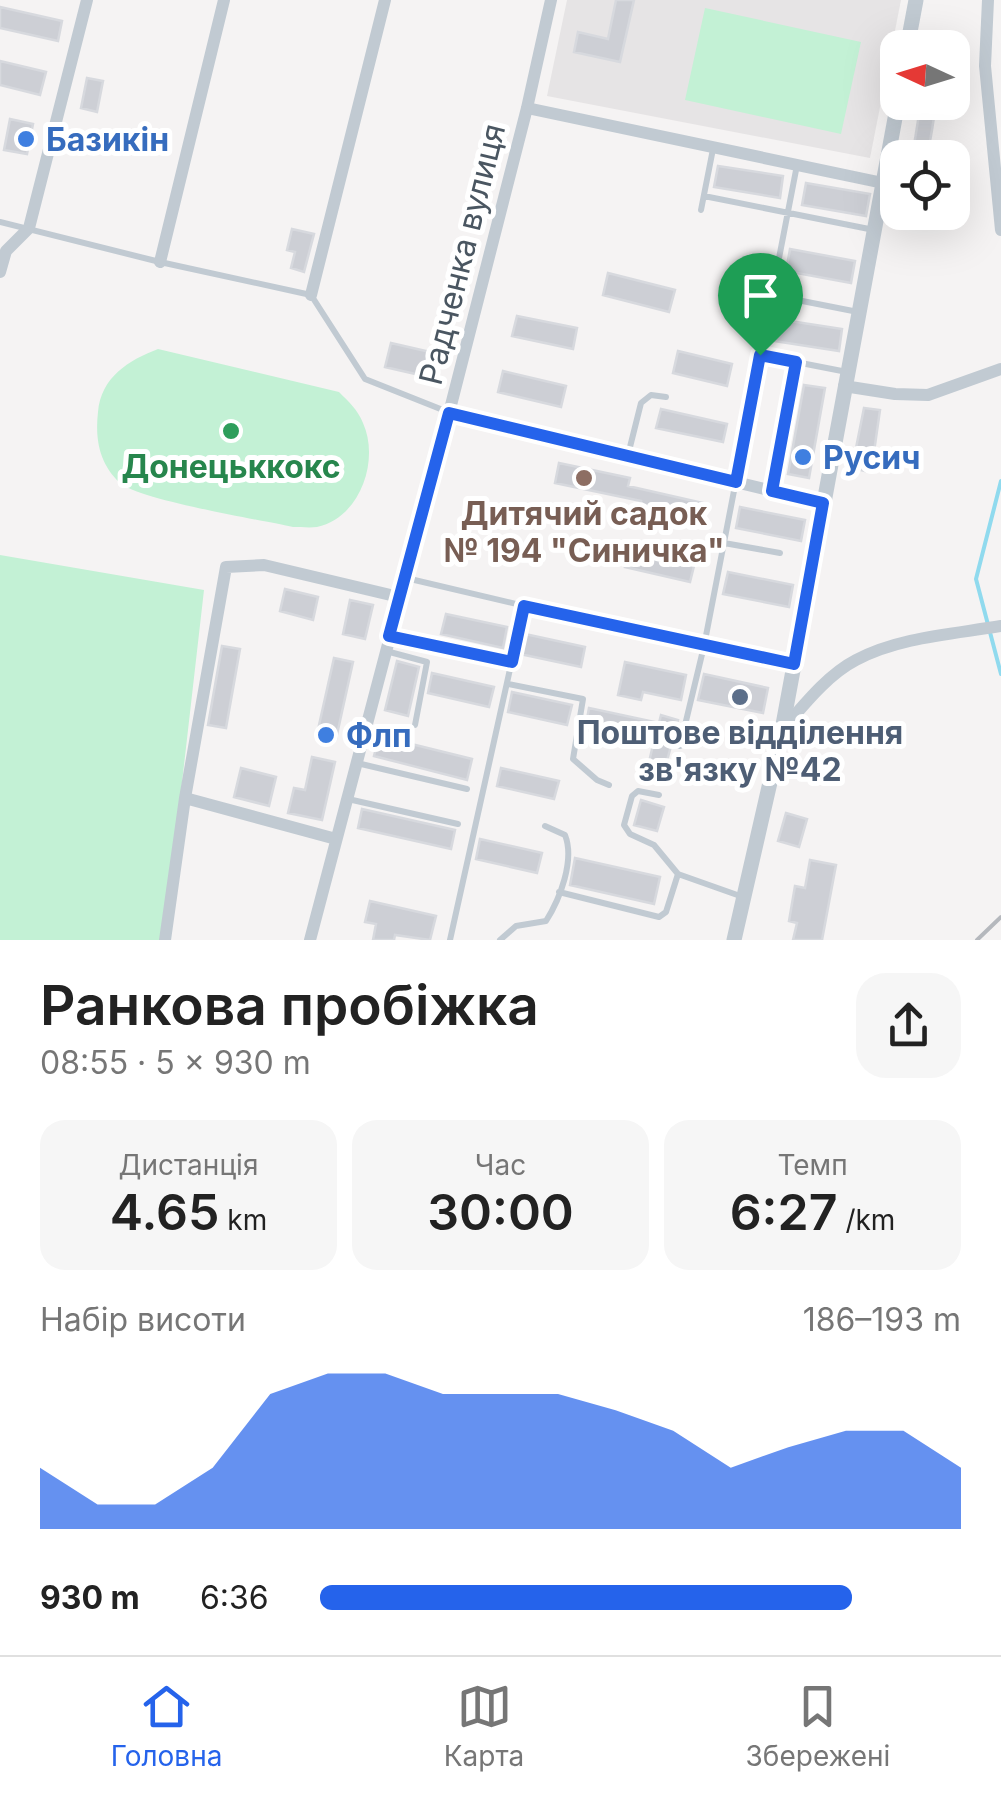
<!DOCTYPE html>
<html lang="uk">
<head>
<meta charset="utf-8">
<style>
  body { margin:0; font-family:Inter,sans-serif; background:#f6f6f6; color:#222; height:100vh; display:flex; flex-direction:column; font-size:38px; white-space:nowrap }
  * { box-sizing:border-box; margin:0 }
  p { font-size:32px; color:#767676 }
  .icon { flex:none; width:55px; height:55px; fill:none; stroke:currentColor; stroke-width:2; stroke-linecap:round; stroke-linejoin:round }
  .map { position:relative; height:940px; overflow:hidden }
  .details { display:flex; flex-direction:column; background:#fff; flex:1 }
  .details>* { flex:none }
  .needle { width:65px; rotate:274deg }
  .tools { position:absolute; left:880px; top:30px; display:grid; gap:20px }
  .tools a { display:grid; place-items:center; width:90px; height:90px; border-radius:20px; background:#fff; box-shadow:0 10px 40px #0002; font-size:50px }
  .pin { position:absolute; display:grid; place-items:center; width:85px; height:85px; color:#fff; margin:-102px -42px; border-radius:50% 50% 50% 0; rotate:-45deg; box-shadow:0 0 10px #0007 }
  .pin .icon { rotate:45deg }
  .round { display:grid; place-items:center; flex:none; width:105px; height:105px; border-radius:30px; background:#f6f6f6 }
  .head { display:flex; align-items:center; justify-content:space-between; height:170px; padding:0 40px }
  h1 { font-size:55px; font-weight:600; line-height:75px }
  .stats { display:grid; grid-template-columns:repeat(3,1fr); gap:15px; height:170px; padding:10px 40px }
  .stats div { display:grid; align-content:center; border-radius:25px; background:#f6f6f6; text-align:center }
  .stats b { font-size:50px; font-weight:600 }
  .stats small { font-size:28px; font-weight:400 }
  .stats p { font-size:28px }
  .chart { height:280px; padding:20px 40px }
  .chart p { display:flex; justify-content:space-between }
  .chart svg { width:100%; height:180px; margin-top:10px; fill:#2563eb; opacity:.7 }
  ul { padding:0 40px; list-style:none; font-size:32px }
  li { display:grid; grid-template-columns:160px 120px 1fr; align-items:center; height:75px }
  li i { height:25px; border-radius:12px; background:#2563eb }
  .menu { display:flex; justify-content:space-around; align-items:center; height:140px; border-top:2px solid #e0e0e0; background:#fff; font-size:28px; color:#767676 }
  .menu a { display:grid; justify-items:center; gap:5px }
  .menu .current { color:#2563eb }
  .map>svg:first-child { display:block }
</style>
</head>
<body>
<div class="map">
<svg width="1001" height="940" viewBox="0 0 1001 940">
  <rect width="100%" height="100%" fill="#f5f3f3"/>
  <path fill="#e6e4e5" d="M567 0H901L870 158 547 96Z"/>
  <path fill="#c3f1d5" d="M705 8 861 42 841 134 685 100Z
    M158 349 339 392C348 401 358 410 363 423 380 460 360 518 317 527 310 528 300 527 293 527 261 520 139 500 120 483 99 463 95 439 98 412 101 377 129 360 158 349Z
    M0 555 204 590 164 940H0Z"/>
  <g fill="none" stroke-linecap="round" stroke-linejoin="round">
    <path stroke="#90daee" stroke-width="4" d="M1001 481 976 579 1001 674"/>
  </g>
  <path fill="#cdcfd5" stroke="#d7d9de" stroke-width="2.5" d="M616 0H634L620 62 574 52 578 32 608 39Z
    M0 7 62 21 58 41 0 28Z
    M0 61 46 72 40 95 0 85Z
    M87 78 103 81 97 112 81 108Z
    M921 102 936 104 932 130 927 158H912Z
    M10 119 33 124 27 154 4 150Z
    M718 166 783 176 780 198 714 187Z
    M806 183 870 194 866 216 802 205Z
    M292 229 314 234 304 272 291 268 295 252 287 250Z
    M790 249 855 261 851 283 786 271Z
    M608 273 675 290 669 312 603 295Z
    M517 316 577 328 573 349 512 336Z
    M777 319 842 329 839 351 774 341Z
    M391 343 430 352 424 376 385 367Z
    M678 351 732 364 727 386 673 373Z
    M503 371 566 386 561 407 498 392Z
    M804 385 825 388 809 478 788 474Z
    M864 408 880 410 874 452 870 451 865 471 852 468Z
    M661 409 727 424 723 442 656 428Z
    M559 463 630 478 628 486 707 504 703 522 639 507 641 501 555 483Z
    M740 507 805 520 801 541 736 528Z
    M629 550 694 566 690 582 625 567Z
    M728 572 793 585 789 607 723 594Z
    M285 589 318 597 313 620 280 611Z
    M350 600 373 605 365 639 343 634Z
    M446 614 507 627 503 648 441 634Z
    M525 634 585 647 581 667 520 654Z
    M222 646 240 649 226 728 208 725Z
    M334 658 353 662 336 739 317 734Z
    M397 661 419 667 408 716 385 710Z
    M625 662 686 675 681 700 643 692 641 700 618 695Z
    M432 673 494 687 489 707 428 693Z
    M704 674 768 688 763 713 698 700Z
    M512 692 572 705 567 725 508 712Z
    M589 708 659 723 661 715 678 720 661 783 645 779 653 745 585 730Z
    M379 736 472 759 467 780 374 756Z
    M312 757 335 762 322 820 288 813 294 788 305 790Z
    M241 768 276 777 269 806 234 797Z
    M501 768 559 781 554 799 497 786Z
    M641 800 664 807 657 831 634 825Z
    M362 809 455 830 451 849 358 828Z
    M786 813 807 819 799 847 778 841Z
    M480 839 542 853 537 873 476 859Z
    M575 858 660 877 654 904 570 885Z
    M810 860 836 865 822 940H793L797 923 789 921 795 886 805 888Z
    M370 901 436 916 430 940 395 935 394 940H373L376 924 365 922Z"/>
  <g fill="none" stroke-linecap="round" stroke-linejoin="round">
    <path stroke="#c1cad2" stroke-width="6" d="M704 196 874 230
      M701 210 713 149
      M0 222 160 262 311 295 365 379 448 412
      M772 295 858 312
      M760 355 847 372
      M628 455 641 403 651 395 666 397
      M773 489 797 362
      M724 543 780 553
      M406 578 661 638 794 664
      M390 636 512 662
      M386 651 427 662 415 725
      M508 684 583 699 573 759 597 780 609 785
      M680 746 704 646 797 165
      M357 763 467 789
      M659 795 638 791 632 796 624 825 630 834 654 845 678 874 743 897
      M348 799 458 824
      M559 892 659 917 666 912 678 874
      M450 940 524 606
      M500 940 516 926 546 921C560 899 575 860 565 835L545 826"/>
    <path stroke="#c1cad2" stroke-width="12" d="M988 0 985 66 1001 230
      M527 108 883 183
      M160 262 224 0
      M0 272 6 251 29 228 87 0
      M311 295 385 0
      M844 386 895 394 928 395 1001 369
      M449 413 823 503
      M782 730C803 706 827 675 856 660 899 637 954 634 1001 626
      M185 798 336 839
      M165 940 185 798 226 567 264 565 399 597
      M310 940 449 413 527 108 551 0"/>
    <path stroke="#c1cad2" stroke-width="15" d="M907 48 916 0
      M734 940 782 730 898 102"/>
    <path stroke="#b5b8bd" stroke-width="4" d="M977 940 1001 917"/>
  </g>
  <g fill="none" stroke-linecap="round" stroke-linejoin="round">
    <defs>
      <path id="route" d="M760 355 796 362 772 491 823 503 794 664 524 606 512 662 389 636 449 413 736 482Z"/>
    </defs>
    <use href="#route" stroke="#fff" stroke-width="20"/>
    <use href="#route" stroke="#2563eb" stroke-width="12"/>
  </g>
  <g fill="#3f7fe0" stroke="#fff" stroke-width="4">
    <circle cx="26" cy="139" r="10"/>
    <circle cx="803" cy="457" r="10"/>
    <circle cx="326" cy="735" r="10"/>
  </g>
  <circle fill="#2e9e5b" stroke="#fff" stroke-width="4" cx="231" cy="431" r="10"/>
  <circle fill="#8d6e63" stroke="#fff" stroke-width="4" cx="584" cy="478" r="10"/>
  <circle fill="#5c6f8a" stroke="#fff" stroke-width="4" cx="740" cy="697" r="10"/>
  <g text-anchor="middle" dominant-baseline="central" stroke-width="10" stroke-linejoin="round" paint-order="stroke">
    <g font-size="32" font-weight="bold" fill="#366cbe" stroke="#fff" text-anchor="start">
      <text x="46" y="139">Базикін</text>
      <text x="823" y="457">Русич</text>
      <text x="346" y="735">Флп</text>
    </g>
    <g font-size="32" fill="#4a5661" stroke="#fff">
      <text transform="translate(462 254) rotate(-76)">Радченка вулиця</text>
    </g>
    <g font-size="32" font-weight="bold" fill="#27864d" stroke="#fff">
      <text x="231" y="466">Донецьккокс</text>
    </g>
    <g font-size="32" font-weight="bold" fill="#785e54" stroke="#fff">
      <text x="584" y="513">Дитячий садок<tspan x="584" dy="37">№ 194 "Синичка"</tspan></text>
    </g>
    <g font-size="32" font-weight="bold" fill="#4e5e75" stroke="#fff">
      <text x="740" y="732">Поштове відділення<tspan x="740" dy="37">зв'язку №42</tspan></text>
    </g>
  </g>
</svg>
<div class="tools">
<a><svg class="needle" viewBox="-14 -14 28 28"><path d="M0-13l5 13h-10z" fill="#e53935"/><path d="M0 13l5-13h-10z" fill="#767676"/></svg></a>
<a><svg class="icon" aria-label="locate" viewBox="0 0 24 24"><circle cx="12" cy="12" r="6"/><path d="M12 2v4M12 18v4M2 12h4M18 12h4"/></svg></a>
</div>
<div class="pin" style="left:760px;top:355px;background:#1e9e55"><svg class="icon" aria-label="arrive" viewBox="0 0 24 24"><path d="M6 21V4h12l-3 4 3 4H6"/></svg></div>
</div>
<section class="details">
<div class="head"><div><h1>Ранкова пробіжка</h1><p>08:55 · 5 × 930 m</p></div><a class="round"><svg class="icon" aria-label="share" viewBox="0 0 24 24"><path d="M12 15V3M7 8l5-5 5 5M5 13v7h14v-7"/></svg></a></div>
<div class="stats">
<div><p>Дистанція</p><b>4.65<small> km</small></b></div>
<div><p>Час</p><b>30:00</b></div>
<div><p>Темп</p><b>6:27<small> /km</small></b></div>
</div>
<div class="chart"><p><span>Набір висоти</span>186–193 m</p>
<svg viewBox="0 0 160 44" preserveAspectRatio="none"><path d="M0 44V29L10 38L20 38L30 29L40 11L50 6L60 6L70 11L80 11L90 11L100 15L110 20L120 29L130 24L140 20L150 20L160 29V44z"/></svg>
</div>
<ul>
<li><b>930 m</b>6:36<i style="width:83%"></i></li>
</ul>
</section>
<nav class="menu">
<a class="current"><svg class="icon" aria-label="home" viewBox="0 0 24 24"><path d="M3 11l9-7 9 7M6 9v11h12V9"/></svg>Головна</a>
<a><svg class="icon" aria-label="map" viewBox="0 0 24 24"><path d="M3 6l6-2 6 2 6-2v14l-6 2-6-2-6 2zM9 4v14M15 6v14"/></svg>Карта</a>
<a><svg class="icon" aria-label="saved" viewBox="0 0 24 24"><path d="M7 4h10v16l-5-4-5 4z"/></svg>Збережені</a>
</nav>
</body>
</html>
